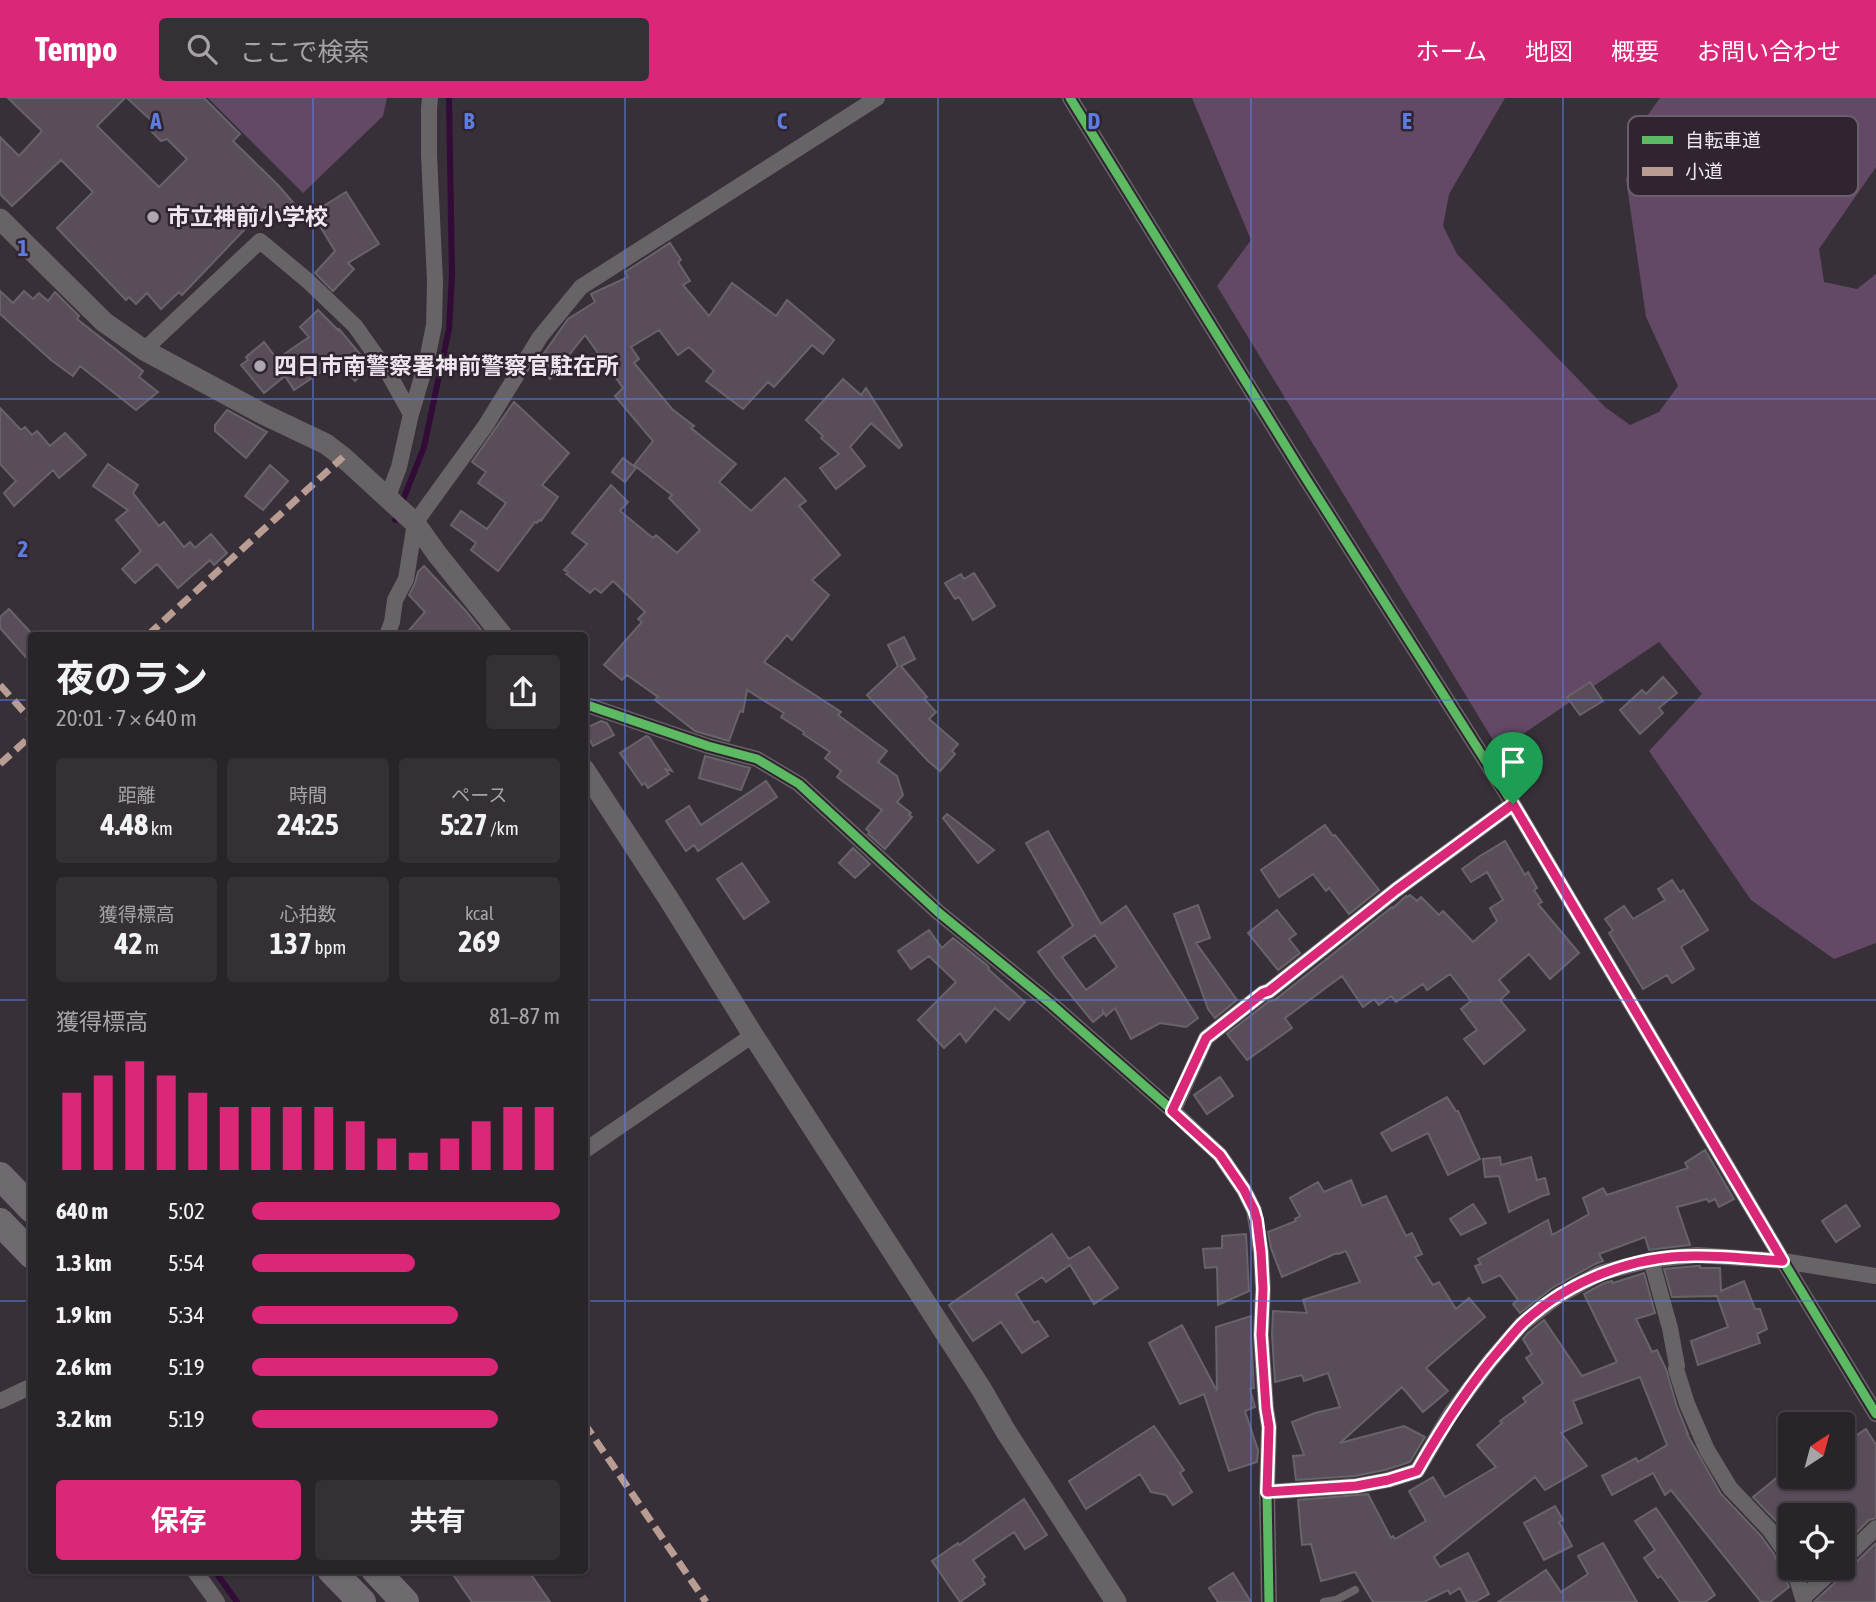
<!DOCTYPE html>
<html lang="ja">
<head>
<meta charset="utf-8">
<style>
  body { margin:0; font-family:"Asap Condensed","Noto Sans JP",sans-serif; background:#353036; color:#f1f3f6; height:100vh; display:flex; flex-direction:column; font-size:26px; white-space:nowrap }
  * { box-sizing:border-box; margin:0 }
  p { font-size:23px; color:#a5a4a8 }
  .icon { flex:none; width:38px; height:38px; fill:none; stroke:currentColor; stroke-width:2; stroke-linecap:round; stroke-linejoin:round }
  .map { position:relative; flex:1; overflow:hidden }
  .details { position:absolute; left:28px; top:534px; width:560px; height:942px; display:flex; flex-direction:column; background:#29242a; border-radius:7px; box-shadow:0 2px 5px #0004,0 0 0 2px #454147 }
  .details>* { flex:none }
  .needle { width:46px; rotate:36deg }
  .fabs { position:absolute; left:1778px; top:1314px; display:grid; gap:14px }
  .fabs a { display:grid; place-items:center; width:77px; height:77px; border-radius:7px; background:#29242a; box-shadow:0 2px 5px #0004,0 0 0 2px #454147; font-size:35px }
  .pin { position:absolute; display:grid; place-items:center; width:60px; height:60px; color:#fff; margin:-72px -30px; border-radius:50% 50% 50% 0; rotate:-45deg; box-shadow:0 0 7px #0007 }
  .pin .icon { rotate:45deg }
  .round { display:grid; place-items:center; flex:none; width:74px; height:74px; border-radius:7px; background:#353036 }
  .headline { display:flex; align-items:center; justify-content:space-between; height:119px; padding:0 28px }
  h1 { font-size:38px; font-weight:700; line-height:52px }
  .figures { display:grid; grid-template-columns:repeat(3,1fr); gap:10px; height:119px; padding:7px 28px }
  .figures div { display:grid; align-content:center; border-radius:7px; background:#353036; text-align:center }
  .figures b { font-size:30px; font-weight:700 }
  .figures small { font-size:19px; font-weight:400 }
  .figures p { font-size:19px }
  .chart { height:196px; padding:14px 28px }
  .chart p { display:flex; justify-content:space-between }
  .chart svg { width:100%; height:126px; margin-top:7px; stroke:#db2777; stroke-width:6 }
  .button { display:flex; gap:14px; margin-top:auto; padding:14px 28px }
  .button a { flex:1; height:80px; border-radius:7px; background:#db2777; color:#fff; font-size:28px; font-weight:700; line-height:80px; text-align:center }
  .button a+a { background:#353036; color:#f1f3f6 }
  ul { padding:0 28px; list-style:none; font-size:23px }
  li { display:grid; grid-template-columns:112px 84px 1fr; align-items:center; height:52px }
  li i { height:18px; border-radius:9px; background:#db2777 }
  header { display:flex; align-items:center; gap:42px; box-sizing:border-box; height:98px; padding:0 35px; background:#db2777; color:#fff }
  header strong { font-size:33px }
  nav { display:flex; gap:38px; margin-inline-start:auto; font-size:24px }
  .search { width:490px; height:63px; background:#353036; display:flex; align-items:center; gap:18px; box-sizing:border-box; padding:0 24px; border-radius:7px; color:#a5a4a8; font-size:26px }
  .map>svg:first-child { display:block }
</style>
</head>
<body>
<header>
<strong>Tempo</strong>
<div class="search"><svg class="icon" aria-label="search" viewBox="0 0 24 24"><circle cx="10" cy="10" r="6"/><path d="M15 15l6 6"/></svg>ここで検索</div>
<nav><a>ホーム</a><a>地図</a><a>概要</a><a>お問い合わせ</a></nav>
</header>
<div class="map">
<svg width="1876" height="1504" viewBox="0 0 1876 1504">
  <rect width="100%" height="100%" fill="#373038"/>
  <path fill="#644967" d="M208 0H387L383 18 303 95Z
    M1192 0H1505L1449 96 1443 128 1457 156 1605 309 1630 327 1659 314 1678 288 1646 219 1626 81 1647 18 1660 0H1876V69L1819 151 1824 184 1857 191 1876 176V845L1834 861 1751 802 1649 653 1702 596 1659 544 1499 652 1217 188 1251 142Z"/>
  <g fill="none" stroke-linecap="round" stroke-linejoin="round">
    <path stroke="#320b37" stroke-width="6" d="M395 422 424 349 449 231 452 177 449 0
      M214 1472 237 1504"/>
  </g>
  <path fill="#594d5a" stroke="#686369" stroke-width="2" fill-rule="evenodd" d="M8 0H125L97 28 159 89 187 61 167 41 161 43 149 31 154 25 127 0H204L240 36 233 43 278 87 297 109 279 121 268 107 182 197 179 194 161 211 147 195 136 206 129 199 126 202 57 130 93 94 61 62 12 108 0 96V39L19 58 42 33Z
    M346 94 379 146 348 165 354 171 333 193 315 175 335 153 312 115Z
    M670 145 681 162 678 164 690 183 683 187 709 218 732 185 776 218 787 202 834 242 823 256 812 247 774 289 768 284 743 311 706 283 714 273 689 249 678 257 659 232 631 249 639 261 634 265 672 311 694 328 691 330 736 366 719 384 751 413 785 380 806 403 799 408 840 457 812 482 829 497 792 542 787 537 764 564 841 614 838 617 887 653 878 664 897 678 903 697 897 704 911 715 909 717 912 719 885 751 868 736 870 734 866 731 882 712 837 679 841 673 825 660 830 654 803 636 804 634 781 619 784 615 747 592 743 614 740 613 729 643 695 633 655 602 658 599 627 577 622 582 604 567 642 524 638 521 645 514 613 483 601 495 595 490 590 495 566 476 568 474 564 472 587 446 572 435 611 387 628 404 620 413 653 440 656 437 677 455 700 432 669 400 672 397 634 367 653 343 615 298 623 290 585 237 550 281 535 268 568 221 595 204 591 196 628 179 625 174Z
    M0 193 13 205 24 193 33 201 39 195 48 203 55 194 79 218 77 221 143 273 139 279 158 294 136 312 80 268 73 278 51 262 0 216Z
    M318 212 338 232 339 231 370 268 355 283 340 267 337 270 333 266 294 292 285 278 264 295 241 267 248 262 246 259 264 244 277 261 309 239 300 229Z
    M843 281 861 297 866 290 902 347 899 350 871 325 850 349 865 368 836 391 820 370 839 356 821 340 823 338 806 322Z
    M514 304 569 355 542 387 558 399 541 423 539 422 537 425 535 424 498 473 471 452 476 445 451 427 461 413 487 431 506 405 478 385 486 374 472 364Z
    M0 310 21 332 25 329 32 337 37 333 50 348 65 335 86 357 59 380 53 372 14 408 4 395 16 383 0 366Z
    M227 312 267 334 246 360 215 333V327Z
    M623 360 636 370 625 384 612 374Z
    M108 366 138 387 133 395 159 428 164 424 184 449 190 444 195 450 211 436 227 455 214 467 210 462 178 490 157 466 135 485 122 471 141 453 116 422 128 412 93 388Z
    M270 367 288 383 263 412 245 398Z
    M424 468 465 512 485 537H405L425 514 409 497 415 485 418 474Z
    M974 475 995 508 973 522 959 499 955 501 945 485 961 476 964 481Z
    M9 511 32 536V566L0 530V519Z
    M904 539 915 561 901 568 927 599 924 601 936 614 929 621 958 646 952 653 955 656 940 673 928 663 867 597 898 568 888 547Z
    M1663 579 1677 595 1659 610 1663 615 1640 636 1620 612 1642 592 1646 596Z
    M1590 584 1603 603 1580 617 1567 599Z
    M601 623 607 625 614 637 593 648 584 631Z
    M646 638 649 639 672 673 665 671 669 676 648 690 645 685 642 687 620 655Z
    M705 658 750 670 741 692 699 680Z
    M766 683 777 699 698 753 694 747 686 753 666 723 689 708 701 727Z
    M947 716 994 752 978 765 943 720Z
    M1325 727 1333 738 1335 737 1379 792 1349 816 1329 790 1326 793 1313 776 1279 799 1261 772Z
    M1048 733 1101 826 1126 808 1198 920 1186 929 1160 925 1131 941 1115 910 1106 918 1103 913V916L1093 924 1056 879 1038 854 1073 828 1026 745ZM1095 837 1117 869 1086 892 1062 859Z
    M1505 743 1525 777 1528 774 1537 790 1534 792 1542 804 1538 806 1579 855 1550 881 1529 856 1499 882 1509 894 1500 902 1525 932 1484 966 1464 941 1477 932 1461 911 1471 903 1450 876 1427 892 1423 886 1396 904 1391 898 1379 907 1374 901 1363 909 1342 878 1285 920 1292 930 1247 962 1227 936 1268 904 1276 901 1392 809 1393 810 1406 798 1407 799 1410 797 1417 803 1421 799 1439 817 1443 813 1473 844 1497 823 1490 810 1503 802 1487 774 1471 784 1462 771 1480 758Z
    M853 750 870 766 855 780 839 765Z
    M742 765 769 804 744 821 717 781Z
    M1672 782 1680 794 1683 792 1708 832 1681 849 1694 871 1672 885 1667 877 1643 891 1609 835 1613 832 1605 821 1624 808 1633 821 1665 802 1658 791Z
    M1198 807 1210 840 1196 845 1237 902 1215 920 1208 911 1174 816Z
    M1277 812 1296 836 1289 841 1300 855 1278 872 1248 835Z
    M929 832 942 850 953 840 988 868 989 870 988 871 1025 904 1009 922 995 910 966 944 960 935 944 950 918 922 956 884 929 858 911 871 898 853Z
    M1220 979 1233 998 1207 1016 1194 997Z
    M1447 999 1456 1013H1458L1480 1061 1448 1077 1428 1035 1392 1053 1381 1035Z
    M1705 1052 1734 1101 1719 1109 1715 1101 1709 1104 1707 1101 1677 1109 1690 1147 1649 1152 1645 1139 1599 1156 1603 1163 1595 1166 1552 1190 1520 1215 1513 1206 1518 1202 1500 1177 1483 1185 1475 1168 1481 1166 1478 1161 1548 1122 1552 1137 1589 1116 1583 1100 1603 1090 1607 1097 1688 1070 1685 1065Z
    M1500 1059 1501 1067 1531 1059 1537 1082 1545 1080 1549 1096 1542 1098 1509 1114 1499 1078 1485 1079 1483 1061Z
    M1351 1082 1362 1108 1386 1098 1406 1138 1412 1135 1422 1156 1415 1159 1433 1187 1439 1184 1456 1211 1469 1200 1485 1219 1426 1270 1448 1293 1423 1314 1402 1289 1340 1345 1404 1328 1425 1339 1410 1364 1385 1372 1355 1378 1296 1382 1293 1358 1304 1357 1292 1324 1315 1315 1340 1309 1328 1275 1304 1283 1302 1277 1275 1284 1272 1237 1273 1213 1307 1215 1303 1202 1360 1184 1346 1153 1338 1156 1337 1155 1282 1179 1271 1150 1268 1134 1296 1123 1295 1121 1300 1118 1290 1100 1318 1084 1324 1094Z
    M1473 1106 1486 1125 1461 1137 1450 1121Z
    M1846 1107 1860 1128 1836 1144 1822 1123Z
    M1052 1136 1069 1161 1089 1149 1118 1190 1094 1206 1070 1167 1046 1184 1042 1179 1016 1196 1034 1225 1038 1223 1048 1238 1022 1255 1001 1224 973 1243 949 1207Z
    M1246 1136 1249 1193 1218 1207 1217 1169 1205 1170 1203 1151 1222 1150V1138Z
    M1697 1168H1700V1170H1720L1721 1193 1744 1183 1755 1211H1760L1767 1231 1757 1236 1760 1245 1698 1267 1691 1243 1728 1229 1717 1198 1672 1199 1664 1171Z
    M1644 1175 1655 1215 1636 1221 1652 1254 1657 1252 1666 1271 1677 1309 1688 1336H1687L1721 1396 1761 1438 1774 1456 1789 1489 1770 1504H1761L1671 1392 1665 1397 1653 1375 1612 1397 1602 1378 1636 1360 1638 1364 1667 1347 1640 1279 1573 1303 1582 1325 1561 1335 1587 1368 1545 1392 1535 1379 1434 1459 1440 1469 1468 1455 1489 1496 1475 1504H1467L1460 1490 1450 1496 1448 1492 1424 1504H1373L1355 1474 1321 1483 1311 1446 1302 1447 1298 1402 1368 1396 1391 1440 1393 1438 1395 1441 1426 1423 1409 1393 1433 1379 1445 1399 1496 1369 1477 1347 1502 1325 1500 1323 1526 1304 1523 1300 1543 1285 1526 1260 1532 1256 1523 1241 1528 1235 1544 1222 1582 1278 1617 1264 1584 1196 1604 1185 1612 1183 1613 1185Z
    M1251 1218V1238L1254 1290 1250 1291 1255 1309 1245 1313 1258 1352 1257 1364 1229 1373 1204 1296 1180 1306 1149 1245 1182 1227 1217 1293 1216 1229Z
    M1154 1328 1184 1372 1180 1375 1192 1394 1173 1407 1166 1397 1151 1394 1140 1376 1086 1411 1069 1383Z
    M1866 1331 1876 1347V1420L1869 1422 1843 1448V1418H1790V1443L1777 1424 1753 1399 1790 1369V1379H1843V1346Z
    M1024 1401 1047 1437 1025 1451 1014 1434 973 1462 985 1479 982 1481 985 1486 960 1504 932 1463 958 1445 959 1447Z
    M1555 1408 1563 1422 1559 1424 1572 1448 1544 1462 1524 1425Z
    M1656 1410 1715 1497 1705 1504H1680L1661 1478 1658 1480 1644 1460 1655 1452 1635 1423Z
    M1603 1445 1637 1504H1498L1546 1472 1561 1494 1588 1476 1578 1458Z
    M1876 1445V1504H1814L1842 1478 1845 1472 1850 1470Z
    M450 1472H528L550 1504H472Z
    M1233 1475 1251 1504H1218L1209 1490Z"/>
  <g fill="none" stroke-linecap="round" stroke-linejoin="round">
    <path stroke="#676367" stroke-width="8" d="M1324 1504 1336 1502 1355 1492"/>
    <path stroke="#676367" stroke-width="16" d="M1070 0 1303 376 1513 706 1783 1163 1876 1316
      M144 252 260 143 308 183 355 228 387 273 411 316
      M387 401 399 369 411 316 427 262 434 227 435 183 429 57V11L430 0
      M387 537 392 524 395 502 406 481 415 425 486 327 540 239 581 189 877 0
      M584 606 708 648 757 661 799 686 938 814 1051 906 1173 1013 1220 1057 1244 1092 1254 1112 1261 1154 1263 1191 1261 1237 1266 1310 1269 1329 1267 1394 1269 1504
      M1173 1013 1206 940 1263 895 1269 893 1396 792 1513 706
      M584 1053 753 937
      M1651 1162 1670 1230 1677 1268 1676 1271 1687 1306 1707 1352 1730 1390 1769 1431 1783 1451 1790 1469
      M0 1303 32 1288
      M1267 1394 1356 1388 1388 1382 1417 1373 1451 1315 1490 1263 1522 1226 1557 1199 1600 1175 1651 1162 1697 1157 1783 1163 1876 1178
      M1843 1462 1876 1430
      M1791 1470 1798 1484 1804 1504
      M194 1472 217 1504
      M1803 1500 1835 1470"/>
    <path stroke="#676367" stroke-width="21" d="M0 121 104 224 144 252 263 316 326 346 343 359 415 425 437 456 502 537
      M584 671 670 803 753 937 982 1292 1005 1332 1116 1504"/>
    <path stroke="#6f6a70" stroke-width="28" d="M0 1078 32 1111
      M0 1124 32 1157
      M331 1472 362 1504
      M375 1472 405 1504"/>
    <path stroke="#b99d93" stroke-width="7" stroke-dasharray="14 7" stroke-linecap="butt" d="M148 537 343 359
      M0 587 32 623
      M0 666 32 637
      M584 1325 706 1504"/>
    <defs>
      <path id="cycleway" d="M1070 0 1303 376 1513 706 1783 1163 1876 1316
        M584 606 708 648 757 661 799 686 938 814 1051 906 1173 1013 1220 1057 1244 1092 1254 1112 1261 1154 1263 1191 1261 1237 1266 1310 1269 1329 1267 1394 1269 1504"/>
    </defs>
    <use href="#cycleway" stroke="#302431" stroke-width="13"/>
    <use href="#cycleway" stroke="#5cba63" stroke-width="9"/>
  </g>
  <g fill="none" stroke-linecap="round" stroke-linejoin="round">
    <defs>
      <path id="route" d="M1513 706 1783 1163C1755 1161 1726 1158 1698 1158 1634 1157 1569 1182 1523 1225 1515 1233 1508 1242 1501 1250 1468 1288 1442 1329 1417 1373L1388 1382 1356 1388 1267 1394 1269 1329 1266 1310 1261 1237 1263 1191 1261 1154 1257 1122 1254 1112 1244 1092 1220 1057 1172 1013 1206 940 1263 895 1269 893 1396 792Z"/>
    </defs>
    <use href="#route" stroke="#fff" stroke-width="14"/>
    <use href="#route" stroke="#db2777" stroke-width="9"/>
  </g>
  <path fill="none" stroke="#5c7cdf" stroke-width="2" stroke-opacity="0.55" d="M313 0V537M625 0V1504M938 0V1504M1251 0V1504M1563 0V1504M0 301H1876M0 602H32M584 602H1876M0 902H32M584 902H1876M0 1203H32M584 1203H1876M313 1472V1504"/>
  <g fill="#aea6af" stroke="#302431" stroke-width="2.5">
    <circle cx="153" cy="119" r="7"/>
    <circle cx="260" cy="268" r="7"/>
  </g>
  <g text-anchor="middle" dominant-baseline="central" stroke-width="5" stroke-linejoin="round" paint-order="stroke">
    <g font-size="23" font-weight="bold" fill="#eee6ef" stroke="#302431" text-anchor="start">
      <text x="167" y="119">市立神前小学校</text>
      <text x="274" y="268">四日市南警察署神前警察官駐在所</text>
    </g>
  </g>
  <rect x="1628" y="18" width="230" height="80" rx="10" fill="#302431" stroke="#695e6a" stroke-width="2"/>
  <rect x="1642" y="38" width="31" height="8" fill="#5cba63"/>
  <rect x="1642" y="69" width="31" height="9" fill="#b99d93"/>
  <g font-size="19" fill="#eee6ef">
    <text x="1685" y="49">自転車道</text>
    <text x="1685" y="80">小道</text>
  </g>
  <g font-size="23" text-anchor="middle" font-weight="bold" fill="#5c7cdf" stroke="#302431" stroke-width="5" stroke-linejoin="round" paint-order="stroke">
    <text x="156" y="31">A</text>
    <text x="469" y="31">B</text>
    <text x="782" y="31">C</text>
    <text x="1094" y="31">D</text>
    <text x="1407" y="31">E</text>
    <text x="23" y="158">1</text>
    <text x="23" y="459">2</text>
  </g>
</svg>
<div class="fabs">
<a><svg class="needle" viewBox="-14 -14 28 28"><path d="M0-13l5 13h-10z" fill="#e53935"/><path d="M0 13l5-13h-10z" fill="#a5a4a8"/></svg></a>
<a><svg class="icon" aria-label="locate" viewBox="0 0 24 24"><circle cx="12" cy="12" r="6"/><path d="M12 2v4M12 18v4M2 12h4M18 12h4"/></svg></a>
</div>
<div class="pin" style="left:1513px;top:706px;background:#1e9e55"><svg class="icon" aria-label="arrive" viewBox="0 0 24 24"><path d="M6 21V4h12l-3 4 3 4H6"/></svg></div>
<section class="details">
<div class="headline"><div><h1>夜のラン</h1><p>20:01 · 7 × 640 m</p></div><a class="round"><svg class="icon" aria-label="share" viewBox="0 0 24 24"><path d="M12 15V3M7 8l5-5 5 5M5 13v7h14v-7"/></svg></a></div>
<div class="figures">
<div><p>距離</p><b>4.48<small> km</small></b></div>
<div><p>時間</p><b>24:25</b></div>
<div><p>ペース</p><b>5:27<small> /km</small></b></div>
</div>
<div class="figures">
<div><p>獲得標高</p><b>42<small> m</small></b></div>
<div><p>心拍数</p><b>137<small> bpm</small></b></div>
<div><p>kcal</p><b>269</b></div>
</div>
<div class="chart"><p><span>獲得標高</span>81–87 m</p>
<svg viewBox="0 0 160 44" preserveAspectRatio="none"><path d="M5 44V17M15 44V11M25 44V6M35 44V11M45 44V17M55 44V22M65 44V22M75 44V22M85 44V22M95 44V27M105 44V33M115 44V38M125 44V33M135 44V27M145 44V22M155 44V22"/></svg>
</div>
<ul>
<li><b>640 m</b>5:02<i style="width:100%"></i></li>
<li><b>1.3 km</b>5:54<i style="width:53%"></i></li>
<li><b>1.9 km</b>5:34<i style="width:67%"></i></li>
<li><b>2.6 km</b>5:19<i style="width:80%"></i></li>
<li><b>3.2 km</b>5:19<i style="width:80%"></i></li>
</ul>
<div class="button"><a>保存</a><a>共有</a></div>
</section>
</div>
</body>
</html>
